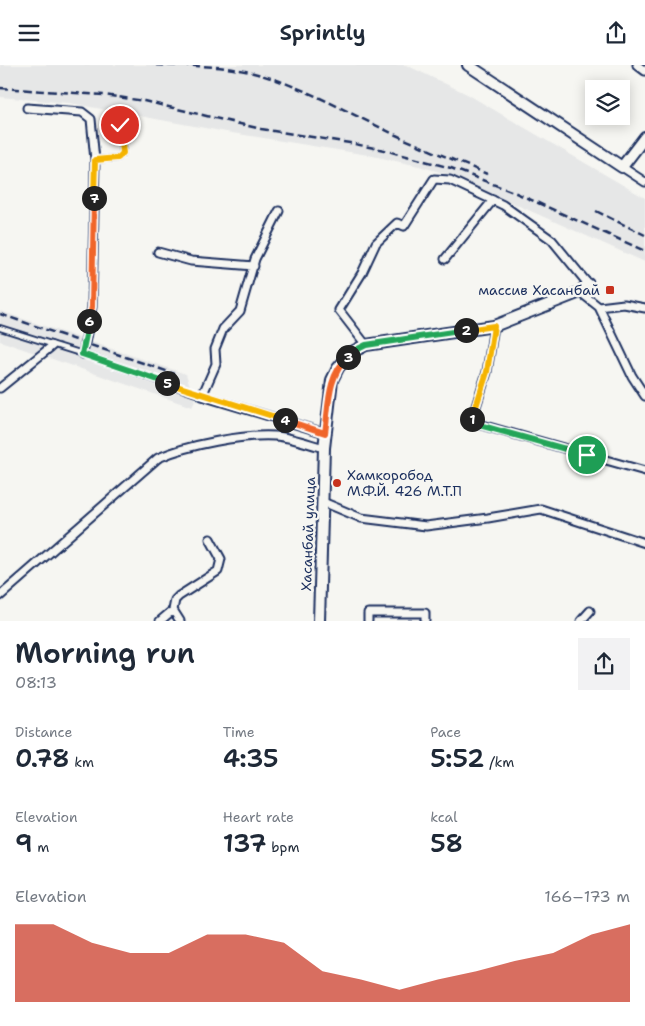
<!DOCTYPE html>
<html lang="en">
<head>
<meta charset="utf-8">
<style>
  body { margin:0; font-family:"Shantell Sans",sans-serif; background:#f2f2f3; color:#1f2937; height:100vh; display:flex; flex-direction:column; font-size:19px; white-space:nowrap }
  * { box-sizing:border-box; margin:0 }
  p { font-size:16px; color:#747a83 }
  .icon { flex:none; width:28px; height:28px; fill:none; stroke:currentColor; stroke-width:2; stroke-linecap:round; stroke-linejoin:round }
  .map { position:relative; height:556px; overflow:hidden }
  .details { display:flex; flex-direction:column; background:#fff; flex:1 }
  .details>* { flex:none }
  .tools { position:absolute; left:585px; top:15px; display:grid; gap:10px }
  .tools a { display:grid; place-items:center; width:45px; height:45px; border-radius:0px; background:#fff; box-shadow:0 2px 12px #0003; font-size:25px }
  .pin { position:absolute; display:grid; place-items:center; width:42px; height:42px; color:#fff; margin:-21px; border:2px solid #fff; border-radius:50%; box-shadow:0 1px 5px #0007 }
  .km { position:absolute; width:25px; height:25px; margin:-12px; border-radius:50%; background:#222; color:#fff; font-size:14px; line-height:25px; text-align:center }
  .round { display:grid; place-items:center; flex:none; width:52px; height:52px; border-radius:0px; background:#f2f2f3 }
  .overview { display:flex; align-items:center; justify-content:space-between; height:85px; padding:0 15px }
  h1 { font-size:28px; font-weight:600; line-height:38px }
  .figures { display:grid; grid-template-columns:repeat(3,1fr); gap:8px; height:85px; padding:5px 15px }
  .figures div { display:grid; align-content:center }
  .figures b { font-size:25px; font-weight:600 }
  .figures small { font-size:14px; font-weight:400 }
  .figures p { font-size:14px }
  .chart { height:140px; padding:10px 15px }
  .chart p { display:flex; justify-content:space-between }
  .chart svg { width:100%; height:90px; margin-top:5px; fill:#c8321e; opacity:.7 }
  header { display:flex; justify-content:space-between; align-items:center; height:65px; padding:0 15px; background:#fff; font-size:22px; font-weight:600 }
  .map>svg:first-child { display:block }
</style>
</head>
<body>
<header><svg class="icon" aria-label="menu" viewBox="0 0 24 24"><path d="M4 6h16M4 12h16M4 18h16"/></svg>Sprintly<svg class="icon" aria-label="share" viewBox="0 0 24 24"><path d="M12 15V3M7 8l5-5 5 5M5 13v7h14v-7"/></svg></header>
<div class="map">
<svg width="645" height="556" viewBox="0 0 645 556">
  <rect width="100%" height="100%" fill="#f6f6f2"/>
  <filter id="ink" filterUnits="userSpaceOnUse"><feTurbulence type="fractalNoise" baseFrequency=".02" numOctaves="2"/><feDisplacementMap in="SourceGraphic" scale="10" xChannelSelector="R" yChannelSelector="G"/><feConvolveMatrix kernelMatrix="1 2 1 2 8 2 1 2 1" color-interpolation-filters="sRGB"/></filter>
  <g filter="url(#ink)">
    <path fill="#e6e7e7" d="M0 0H406L467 29 645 133V197L450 110 419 101 368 90 232 68 69 38 0 32Z
      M0 246 186 309 195 336 192 342 0 276Z"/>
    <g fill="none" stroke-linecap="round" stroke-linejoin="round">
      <defs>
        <path id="lane" d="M95 95 118 93 123 88 120 60
          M0 263 83 289 202 331"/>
        <path id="street" d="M637 0 645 6
          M27 43 82 47 91 54 95 95 92 242 83 289
          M622 102 645 117
          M279 146 255 194 240 246 223 264 215 284 216 299 202 331 325 368
          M158 187 191 196 254 201
          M445 194 493 135
          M580 227 599 242 624 239 645 243
          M599 242 632 311 645 331
          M494 261 487 307 471 357 645 406
          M366 280 339 245 362 208 376 178 397 158 404 161 434 114 450 115 503 140 552 175 588 219
          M0 323 52 281
          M323 437 361 453 426 461 488 453 541 444 645 478
          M0 531 158 393C187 380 244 369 275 371 291 372 309 379 324 383
          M173 545 175 535 179 531 218 506 221 494 210 474
          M160 556 173 545 180 556
          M368 556V548H425V556
          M581 556 590 546"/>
        <path id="secondary" d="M468 0 622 102 645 72
          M319 556 324 383 332 315 338 303 345 295 354 286 366 280 494 261 580 227 588 219"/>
      </defs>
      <use href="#lane" stroke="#1b2f5e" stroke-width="8"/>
      <use href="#street" stroke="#1b2f5e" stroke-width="11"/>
      <use href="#secondary" stroke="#1b2f5e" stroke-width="14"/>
      <use href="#lane" stroke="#f6f6f2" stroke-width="4"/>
      <use href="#street" stroke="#f6f6f2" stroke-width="7"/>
      <use href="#secondary" stroke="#f6f6f2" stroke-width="10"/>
      <path stroke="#1b2f5e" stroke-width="2.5" stroke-dasharray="8 4" stroke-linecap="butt" d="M156 0C191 1 228 0 261 10 309 24 352 50 396 70 426 84 457 96 487 109
        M0 23 104 30 144 36 261 64 350 78 384 85 451 103 516 128 645 186
        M596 146 645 170
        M0 249 175 309"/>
    </g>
  </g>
  <g fill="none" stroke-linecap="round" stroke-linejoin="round" filter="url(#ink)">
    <defs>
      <path id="split-1" d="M472 354V358L587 390"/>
      <path id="split-2" d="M466 265 494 261 487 307 472 354"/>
      <path id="split-3" d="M348 292 354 286 366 280 466 265"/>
      <path id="split-4" d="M285 355 325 368C329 341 327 311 348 292"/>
      <path id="split-5" d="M167 318 285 355"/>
      <path id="split-6" d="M89 256 82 289 167 318"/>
      <path id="split-7" d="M89 256 92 242 94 133"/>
      <path id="split-8" d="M94 133 95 95 118 93 123 88 120 60"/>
    </defs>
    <use href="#split-1" stroke="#fff" stroke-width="10"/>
    <use href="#split-2" stroke="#fff" stroke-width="10"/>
    <use href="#split-3" stroke="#fff" stroke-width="10"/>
    <use href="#split-4" stroke="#fff" stroke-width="10"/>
    <use href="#split-5" stroke="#fff" stroke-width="10"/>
    <use href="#split-6" stroke="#fff" stroke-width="10"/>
    <use href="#split-7" stroke="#fff" stroke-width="10"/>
    <use href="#split-8" stroke="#fff" stroke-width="10"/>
    <use href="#split-1" stroke="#22a559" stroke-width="6"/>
    <use href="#split-2" stroke="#f5b400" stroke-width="6"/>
    <use href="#split-3" stroke="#22a559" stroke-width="6"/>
    <use href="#split-4" stroke="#f0652b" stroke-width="6"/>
    <use href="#split-5" stroke="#f5b400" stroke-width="6"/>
    <use href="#split-6" stroke="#22a559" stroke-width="6"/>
    <use href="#split-7" stroke="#f0652b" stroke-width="6"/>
    <use href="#split-8" stroke="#f5b400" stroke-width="6"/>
  </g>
  <g fill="#c8321e" stroke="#f6f6f2" stroke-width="2">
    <rect x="605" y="220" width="10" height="10" rx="2.5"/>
    <circle cx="337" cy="418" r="5"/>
  </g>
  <g text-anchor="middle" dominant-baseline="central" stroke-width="5" stroke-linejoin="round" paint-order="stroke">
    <g font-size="14" fill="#1b2f5e" stroke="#f6f6f2" text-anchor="end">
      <text x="600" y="225">массив Хасанбай</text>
      <text x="347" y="410" text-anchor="start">Хамкоробод<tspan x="347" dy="16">М.Ф.Й. 426 М.Т.П</tspan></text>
    </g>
    <g font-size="14" fill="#1b2f5e" stroke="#f6f6f2">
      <text transform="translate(308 469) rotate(-88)">Хасанбай улица</text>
    </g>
  </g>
</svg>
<div class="tools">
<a><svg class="icon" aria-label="layers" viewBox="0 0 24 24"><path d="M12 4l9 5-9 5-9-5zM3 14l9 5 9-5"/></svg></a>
</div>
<div class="pin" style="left:587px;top:390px;background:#1e9e55"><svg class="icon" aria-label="arrive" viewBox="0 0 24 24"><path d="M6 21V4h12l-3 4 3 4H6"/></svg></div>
<div class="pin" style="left:120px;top:60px;background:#d93025"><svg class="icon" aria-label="check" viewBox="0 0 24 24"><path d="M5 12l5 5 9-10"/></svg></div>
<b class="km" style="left:472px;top:354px">1</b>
<b class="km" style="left:466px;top:265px">2</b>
<b class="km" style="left:348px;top:292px">3</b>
<b class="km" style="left:285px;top:355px">4</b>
<b class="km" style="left:167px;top:318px">5</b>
<b class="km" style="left:89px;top:256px">6</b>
<b class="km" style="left:94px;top:133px">7</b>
</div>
<section class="details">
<div class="overview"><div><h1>Morning run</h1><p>08:13</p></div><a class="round"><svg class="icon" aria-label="share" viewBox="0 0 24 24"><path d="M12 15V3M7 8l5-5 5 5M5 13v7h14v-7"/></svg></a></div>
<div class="figures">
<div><p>Distance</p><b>0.78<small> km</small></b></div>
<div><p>Time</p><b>4:35</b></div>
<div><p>Pace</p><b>5:52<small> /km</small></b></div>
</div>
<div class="figures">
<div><p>Elevation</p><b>9<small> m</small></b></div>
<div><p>Heart rate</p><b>137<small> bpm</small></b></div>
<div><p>kcal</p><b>58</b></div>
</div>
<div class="chart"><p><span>Elevation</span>166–173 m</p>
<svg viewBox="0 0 160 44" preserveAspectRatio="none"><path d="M0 44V6L10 6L20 15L30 20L40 20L50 11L60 11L70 15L80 29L90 33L100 38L110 33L120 29L130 24L140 20L150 11L160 6V44z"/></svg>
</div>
</section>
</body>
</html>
